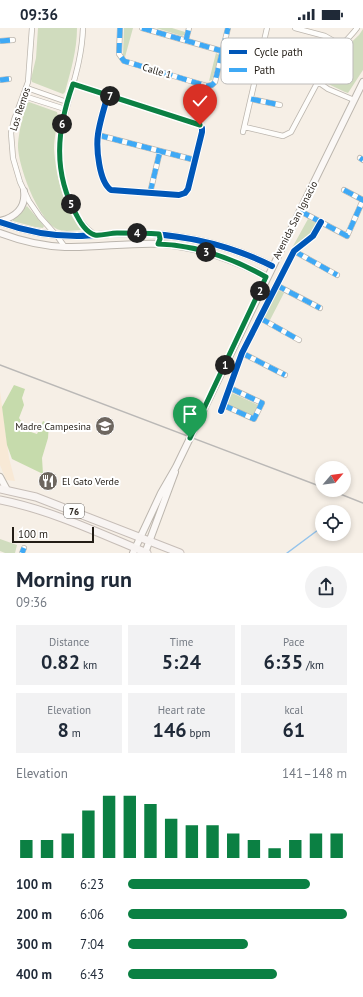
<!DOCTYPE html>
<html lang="en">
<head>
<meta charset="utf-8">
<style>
  body { margin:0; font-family:"PT Sans",sans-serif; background:#f2f2f3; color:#1f2937; height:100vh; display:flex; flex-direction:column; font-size:15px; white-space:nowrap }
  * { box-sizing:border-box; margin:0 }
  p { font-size:13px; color:#747a83 }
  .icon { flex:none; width:22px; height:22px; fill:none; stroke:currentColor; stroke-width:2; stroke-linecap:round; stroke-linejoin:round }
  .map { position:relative; height:525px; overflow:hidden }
  .details { display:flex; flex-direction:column; background:#fff; flex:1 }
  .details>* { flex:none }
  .needle { width:26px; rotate:61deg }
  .tools { position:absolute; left:315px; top:433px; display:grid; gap:8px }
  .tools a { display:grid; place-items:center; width:36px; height:36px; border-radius:50%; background:#fff; box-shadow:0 2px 6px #0003; font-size:20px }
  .scale { position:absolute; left:12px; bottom:10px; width:82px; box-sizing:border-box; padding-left:4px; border:2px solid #231d16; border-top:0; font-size:11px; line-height:14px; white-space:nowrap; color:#231d16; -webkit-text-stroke:3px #fff; paint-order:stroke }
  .pin { position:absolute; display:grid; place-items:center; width:34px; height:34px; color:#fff; margin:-41px -17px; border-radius:50% 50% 50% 0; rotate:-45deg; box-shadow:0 0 4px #0007 }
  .pin .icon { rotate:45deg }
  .km { position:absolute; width:20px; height:20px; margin:-10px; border-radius:50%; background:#222; color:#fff; font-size:11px; line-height:20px; text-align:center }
  .round { display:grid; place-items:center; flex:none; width:42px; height:42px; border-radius:21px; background:#f2f2f3 }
  .headline { display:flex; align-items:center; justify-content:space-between; height:68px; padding:0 16px }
  h1 { font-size:22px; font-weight:800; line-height:30px }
  .figures { display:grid; grid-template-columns:repeat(3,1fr); gap:6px; height:68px; padding:4px 16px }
  .figures div { display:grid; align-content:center; border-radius:0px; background:#f2f2f3; text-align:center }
  .figures b { font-size:20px; font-weight:800 }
  .figures small { font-size:11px; font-weight:400 }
  .figures p { font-size:11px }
  .chart { height:112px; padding:8px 16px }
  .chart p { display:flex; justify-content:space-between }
  .chart svg { width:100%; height:72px; margin-top:4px; stroke:#0b8043; stroke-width:6 }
  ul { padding:0 16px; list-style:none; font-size:13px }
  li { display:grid; grid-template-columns:64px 48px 1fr; align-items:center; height:30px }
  li i { height:10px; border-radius:5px; background:#0b8043 }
  .status { display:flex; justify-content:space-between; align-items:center; height:28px; padding:0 20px; background:#fff; direction:ltr }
  .status svg { height:11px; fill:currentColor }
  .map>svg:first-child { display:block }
</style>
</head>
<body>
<div class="status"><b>09:36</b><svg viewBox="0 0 49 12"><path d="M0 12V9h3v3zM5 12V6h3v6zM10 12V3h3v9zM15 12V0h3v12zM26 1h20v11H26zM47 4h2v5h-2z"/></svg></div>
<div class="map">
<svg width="363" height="525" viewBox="0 0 363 525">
  <rect width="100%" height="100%" fill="#f6efe6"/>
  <path fill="#f8e9d6" d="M0 363 9 430 15 453 6 452 0 437Z"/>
  <path fill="#d0dcbe" d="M38 0H77C77 22 71 42 65 64L63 66 32 54 31 51 36 30Z
    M124 0H133L125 29 123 27Z
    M156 0H172L185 4 184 7 182 8Z
    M363 1V42L348 65 345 64 326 55 325 52 339 26 359 7Z
    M216 25 219 27 212 52 209 53Z
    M29 74 57 84 58 88C57 98 54 111 54 121 56 149 64 180 81 202 75 202 66 204 60 202 39 196 17 136 18 116 19 102 23 89 26 76Z
    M27 178 44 198 43 200 35 199 13 193V190Z
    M308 191 316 195V197L311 206 292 220Z
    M278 262 284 265 270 292 264 289Z
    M232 365 258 377 252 389 227 377Z
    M0 511 17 517 15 525H5L0 523Z"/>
  <path fill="#c6dbac" d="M14 357 25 361 22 370 24 377 19 390 28 403 37 406 43 393 49 396 48 410 42 430 43 446 12 431 7 417 2 379Z"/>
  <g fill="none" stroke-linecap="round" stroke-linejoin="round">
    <path stroke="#95c4ec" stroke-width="1.5" d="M287 525 322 499"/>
    <defs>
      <path id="street" d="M32 0 28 54 14 92 11 105 13 130 20 154 29 173 40 189 57 208 65 219
        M83 0C81 64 43 104 69 171 74 185 82 198 95 207
        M120 0 119 26 124 33 207 58 212 57 215 54 228 0
        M142 0 222 23
        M295 0 325 8 341 17
        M186 12 189 0
        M0 13 13 12
        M260 32 295 40
        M0 52 9 51
        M318 54 328 61 354 72
        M73 56 200 97 202 100V104L188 161 185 165 179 167 111 162C99 154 96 120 98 106 100 93 104 80 108 67
        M27 60 67 74
        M24 68 65 81
        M251 71 280 77
        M245 99 283 108 291 104 330 31C338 19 349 11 357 0
        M243 104 267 0
        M98 107 195 132
        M360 130 363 132
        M344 162 363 172
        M150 165 160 123
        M300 183 347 208 363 172
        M294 223 337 247
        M276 257 320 280
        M260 290 299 312
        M242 325 285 347
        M223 377 254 391 262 375 230 360
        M221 383 242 325 294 223 313 208 321 194
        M22 525 24 520"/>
      <path id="secondary" d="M0 193C16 189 26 179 24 163
        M0 194C25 203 50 208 77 208 95 208 113 205 132 205 181 206 228 216 272 238
        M0 205C21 213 43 218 65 219 98 220 130 214 163 216 199 219 235 232 267 249
        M0 449 7 462
        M133 525 161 465 176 439C238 310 300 182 363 54
        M145 525 175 444"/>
      <path id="primary" d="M0 461 36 469 180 525
        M0 472C51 482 99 505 147 525"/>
    </defs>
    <use href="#street" stroke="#bcb6ae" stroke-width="6"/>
    <use href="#secondary" stroke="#bcb6ae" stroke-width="8"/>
    <use href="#primary" stroke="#c6bdb7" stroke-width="9"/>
    <use href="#street" stroke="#fefdfb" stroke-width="4.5"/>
    <use href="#secondary" stroke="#fbf8f6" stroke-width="6"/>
    <use href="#primary" stroke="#f8f4f2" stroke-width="7"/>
    <path stroke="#bab8b6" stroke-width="1.5" d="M0 337 322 459
      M330 462 363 475"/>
    <path stroke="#3fa9f5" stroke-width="5" stroke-dasharray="10 5" stroke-linecap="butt" d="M120 0 119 26 124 33 207 58 212 57 215 54 228 0
      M142 0 222 23
      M186 12 189 0
      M0 13 13 12
      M260 32 295 40
      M0 52 9 51
      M251 71 280 77
      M98 107 195 132
      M360 130 363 132
      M344 162 363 172
      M150 165 160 123
      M300 183 347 208 363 172
      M294 223 337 247
      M276 257 320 280
      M260 290 299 312
      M242 325 285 347
      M223 377 254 391 262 375 230 360
      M22 525 24 520"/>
    <defs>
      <path id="cycleway" d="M73 56 200 97 202 100V104L188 161 185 165 179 167 111 162C99 154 96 120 98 106 100 93 104 80 108 67
        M0 194C25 203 50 208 77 208 95 208 113 205 132 205 181 206 228 216 272 238
        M221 383 242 325 294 223 313 208 321 194"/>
    </defs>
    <use href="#cycleway" stroke="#fff" stroke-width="8"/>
    <use href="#cycleway" stroke="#0057b8" stroke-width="6"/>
  </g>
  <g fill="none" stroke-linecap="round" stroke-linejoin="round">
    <defs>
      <path id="route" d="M190 410 266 249C234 231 196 217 158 216L160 211 159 206C145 205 131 205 117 205 110 205 101 208 95 207 87 205 80 194 77 188 52 144 57 101 73 56L200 97"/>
    </defs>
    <use href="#route" stroke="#fff" stroke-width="8"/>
    <use href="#route" stroke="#0b8043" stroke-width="5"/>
  </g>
  <defs>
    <symbol id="school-disc" viewBox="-11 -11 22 22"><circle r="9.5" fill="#6d665f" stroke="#fff"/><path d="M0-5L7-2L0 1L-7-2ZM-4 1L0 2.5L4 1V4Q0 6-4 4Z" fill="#fff"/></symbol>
    <symbol id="restaurant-disc" viewBox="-11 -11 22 22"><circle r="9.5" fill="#6d665f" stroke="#fff"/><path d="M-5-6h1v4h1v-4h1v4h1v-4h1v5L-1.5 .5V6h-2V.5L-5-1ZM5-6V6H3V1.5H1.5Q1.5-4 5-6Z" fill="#fff"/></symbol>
  </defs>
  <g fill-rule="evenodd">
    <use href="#school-disc" x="94" y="387" width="22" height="22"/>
    <use href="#restaurant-disc" x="37" y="442" width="22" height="22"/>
  </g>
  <g text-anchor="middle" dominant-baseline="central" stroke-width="4" stroke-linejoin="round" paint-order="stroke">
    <rect fill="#fff" stroke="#65615c" stroke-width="1" x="64" y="476" width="20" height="14" rx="3"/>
    <g font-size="9" font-weight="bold" fill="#231d16">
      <text x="74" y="483">76</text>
    </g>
    <g font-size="10" fill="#231d16" stroke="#fff">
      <text transform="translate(157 43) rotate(17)">Calle 1</text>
      <text transform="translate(20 81) rotate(-72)">Los Remos</text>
      <text transform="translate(295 192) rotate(-63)">Avenida San Ignacio</text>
    </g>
    <g font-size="10" fill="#231d16" stroke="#fff" text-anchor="end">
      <text x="91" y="398">Madre Campesina</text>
      <text x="62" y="453" text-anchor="start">El Gato Verde</text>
    </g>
  </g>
  <rect x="221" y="10" width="132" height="46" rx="6" fill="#fff" stroke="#bdbbb9" stroke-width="1"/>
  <rect x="229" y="22" width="18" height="4" fill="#0057b8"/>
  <rect x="229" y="40" width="18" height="4" fill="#3fa9f5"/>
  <g font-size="11" fill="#231d16">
    <text x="254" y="28">Cycle path</text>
    <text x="254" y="46">Path</text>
  </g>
</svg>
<div class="tools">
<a><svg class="needle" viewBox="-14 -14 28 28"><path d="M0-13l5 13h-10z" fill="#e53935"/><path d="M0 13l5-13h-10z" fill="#747a83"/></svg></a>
<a><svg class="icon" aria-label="locate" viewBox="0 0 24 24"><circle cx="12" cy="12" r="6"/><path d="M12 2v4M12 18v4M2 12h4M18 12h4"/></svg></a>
</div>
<div class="scale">100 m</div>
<div class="pin" style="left:190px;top:410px;background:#1e9e55"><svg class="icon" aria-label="arrive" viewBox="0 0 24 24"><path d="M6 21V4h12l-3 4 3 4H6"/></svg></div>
<div class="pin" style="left:200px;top:97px;background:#d93025"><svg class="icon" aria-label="check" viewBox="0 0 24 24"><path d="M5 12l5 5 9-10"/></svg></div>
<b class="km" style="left:225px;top:337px">1</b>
<b class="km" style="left:260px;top:263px">2</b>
<b class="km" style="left:206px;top:224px">3</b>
<b class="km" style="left:137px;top:205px">4</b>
<b class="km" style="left:71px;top:176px">5</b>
<b class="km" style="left:62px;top:96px">6</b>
<b class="km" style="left:110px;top:68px">7</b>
</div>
<section class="details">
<div class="headline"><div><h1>Morning run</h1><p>09:36</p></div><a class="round"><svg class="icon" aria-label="share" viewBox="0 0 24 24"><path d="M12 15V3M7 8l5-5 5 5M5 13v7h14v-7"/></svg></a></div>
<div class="figures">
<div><p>Distance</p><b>0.82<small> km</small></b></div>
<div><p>Time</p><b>5:24</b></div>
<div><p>Pace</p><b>6:35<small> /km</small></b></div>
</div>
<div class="figures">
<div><p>Elevation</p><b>8<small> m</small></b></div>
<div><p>Heart rate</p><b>146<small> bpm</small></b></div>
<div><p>kcal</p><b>61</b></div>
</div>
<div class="chart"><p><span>Elevation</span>141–148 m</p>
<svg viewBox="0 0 160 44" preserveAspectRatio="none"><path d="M5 44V33M15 44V33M25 44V29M35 44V15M45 44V6M55 44V6M65 44V11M75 44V20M85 44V24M95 44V24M105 44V29M115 44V33M125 44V38M135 44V33M145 44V29M155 44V29"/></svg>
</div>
<ul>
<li><b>100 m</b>6:23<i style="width:83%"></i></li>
<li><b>200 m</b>6:06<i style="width:100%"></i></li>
<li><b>300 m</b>7:04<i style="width:55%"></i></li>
<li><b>400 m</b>6:43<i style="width:68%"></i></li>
</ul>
</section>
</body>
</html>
